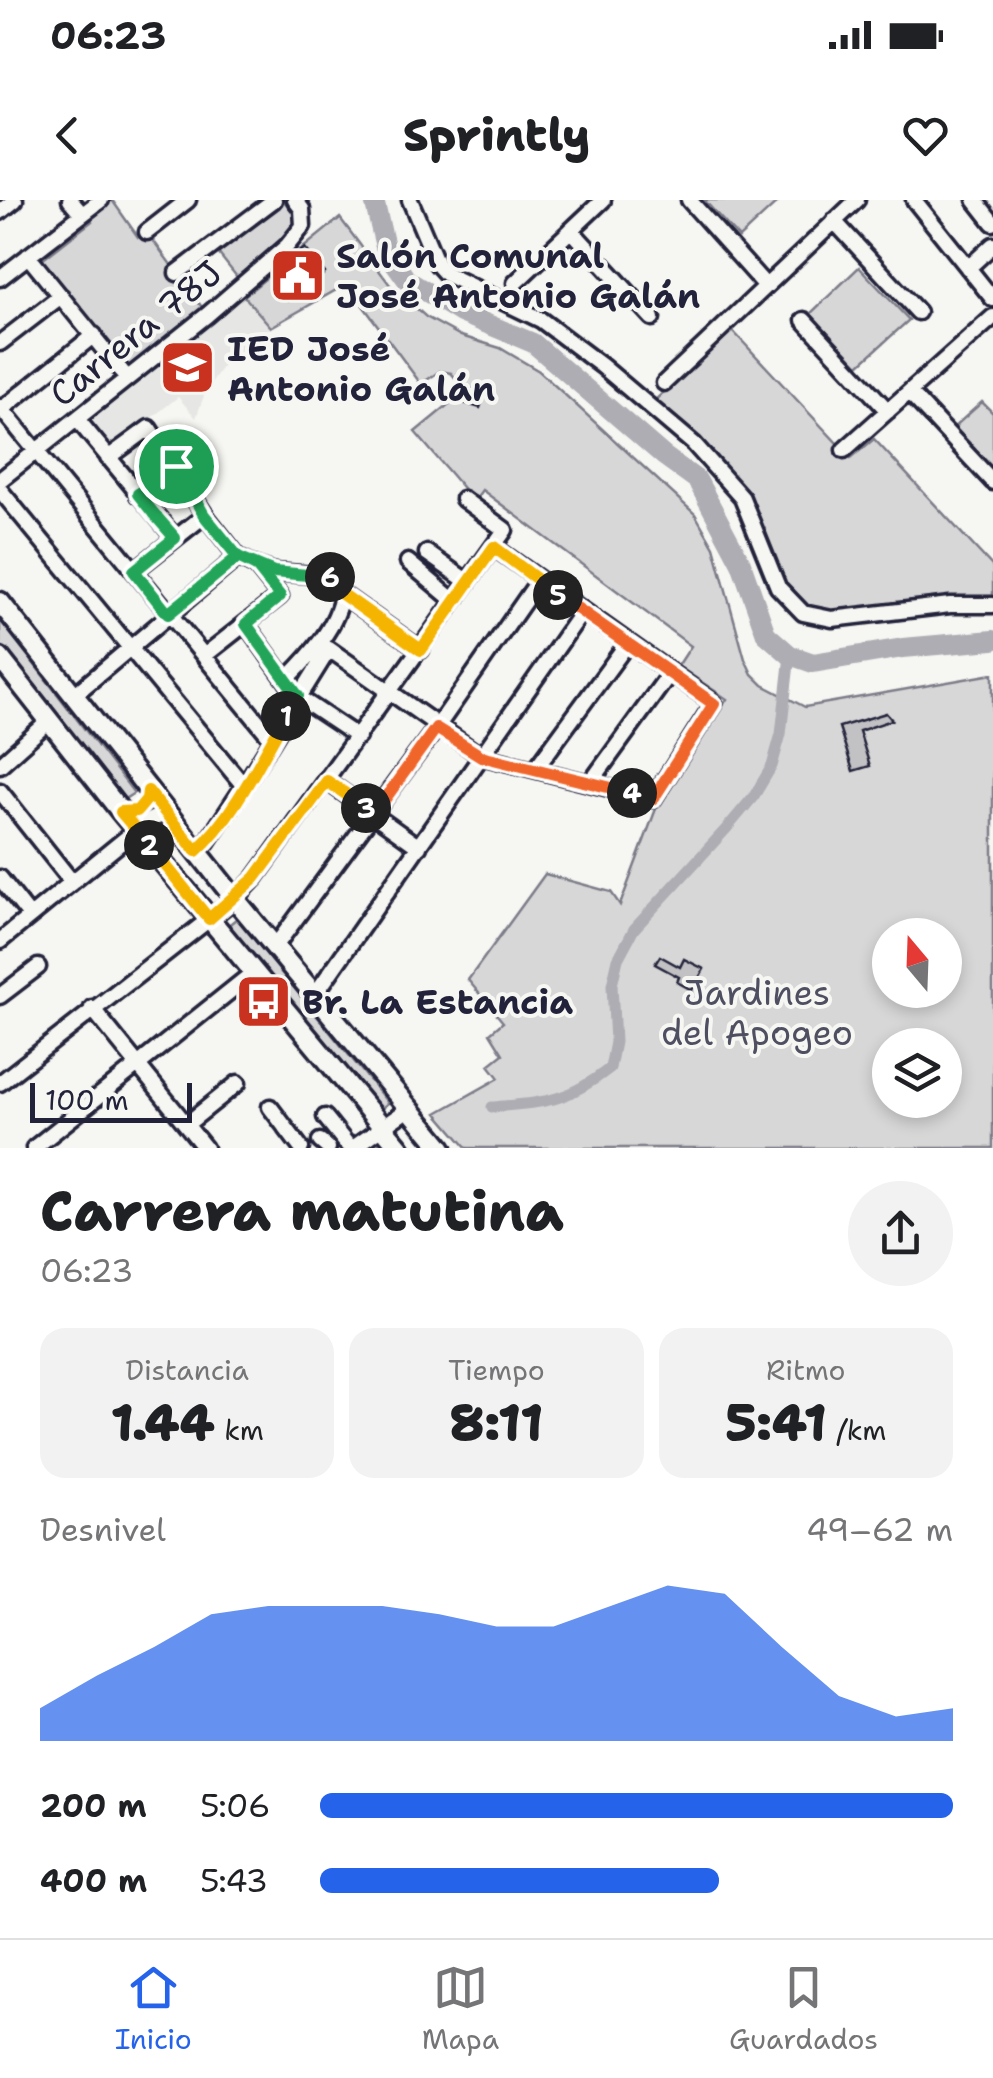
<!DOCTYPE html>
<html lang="es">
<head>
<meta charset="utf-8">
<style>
  body { margin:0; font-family:"Shantell Sans",sans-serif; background:#f2f2f2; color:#202124; height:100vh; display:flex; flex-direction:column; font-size:38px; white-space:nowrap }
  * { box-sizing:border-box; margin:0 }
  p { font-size:32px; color:#757577 }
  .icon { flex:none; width:55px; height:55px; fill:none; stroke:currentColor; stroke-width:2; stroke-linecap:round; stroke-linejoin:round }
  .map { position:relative; height:948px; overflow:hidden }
  .side { display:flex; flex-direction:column; background:#fff; flex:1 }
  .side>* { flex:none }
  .needle { width:65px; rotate:341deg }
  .controls { position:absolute; left:872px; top:718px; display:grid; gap:20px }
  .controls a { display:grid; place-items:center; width:90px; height:90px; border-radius:50%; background:#fff; box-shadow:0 5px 15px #0003; font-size:50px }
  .scale { position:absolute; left:30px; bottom:25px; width:162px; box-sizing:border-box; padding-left:10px; border:5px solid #22223b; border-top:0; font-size:28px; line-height:35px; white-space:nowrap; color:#22223b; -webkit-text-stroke:8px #f6f6f2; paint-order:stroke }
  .pin { position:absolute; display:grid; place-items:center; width:85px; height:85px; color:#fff; margin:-42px; border:5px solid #fff; border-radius:50%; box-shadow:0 2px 10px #0007 }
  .km { position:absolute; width:50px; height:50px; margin:-25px; border-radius:50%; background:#222; color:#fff; font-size:28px; line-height:50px; text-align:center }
  .round { display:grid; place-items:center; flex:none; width:105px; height:105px; border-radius:52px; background:#f2f2f2 }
  .overview { display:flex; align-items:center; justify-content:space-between; height:170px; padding:0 40px }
  h1 { font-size:55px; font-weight:800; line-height:75px }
  .metrics { display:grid; grid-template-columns:repeat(3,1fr); gap:15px; height:170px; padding:10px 40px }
  .metrics div { display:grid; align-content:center; border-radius:25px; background:#f2f2f2; text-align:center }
  .metrics b { font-size:50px; font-weight:800 }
  .metrics small { font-size:28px; font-weight:400 }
  .metrics p { font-size:28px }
  .chart { height:280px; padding:20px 40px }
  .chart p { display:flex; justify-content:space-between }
  .chart svg { width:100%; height:180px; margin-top:10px; fill:#2563eb; opacity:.7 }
  ul { padding:0 40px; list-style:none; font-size:32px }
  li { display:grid; grid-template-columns:160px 120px 1fr; align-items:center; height:75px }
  li i { height:25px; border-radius:12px; background:#2563eb }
  .status { display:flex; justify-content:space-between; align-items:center; height:70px; padding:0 50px; background:#fff; direction:ltr }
  .status svg { height:28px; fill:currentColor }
  header { display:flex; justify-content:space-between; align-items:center; height:130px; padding:0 40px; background:#fff; font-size:45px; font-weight:800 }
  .tabs { display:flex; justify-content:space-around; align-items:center; height:140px; border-top:2px solid #e0e0e0; background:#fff; font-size:28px; color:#757577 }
  .tabs a { display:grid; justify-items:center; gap:5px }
  .tabs .current { color:#2563eb }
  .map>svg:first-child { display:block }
</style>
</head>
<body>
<div class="status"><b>06:23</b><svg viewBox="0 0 49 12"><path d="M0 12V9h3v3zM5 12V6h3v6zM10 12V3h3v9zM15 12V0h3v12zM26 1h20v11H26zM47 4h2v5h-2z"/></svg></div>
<header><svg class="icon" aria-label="back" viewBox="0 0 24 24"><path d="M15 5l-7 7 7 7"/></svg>Sprintly<svg class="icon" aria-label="heart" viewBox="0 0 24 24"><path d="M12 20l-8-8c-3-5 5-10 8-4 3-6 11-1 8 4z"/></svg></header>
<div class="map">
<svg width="993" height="948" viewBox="0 0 993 948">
  <rect width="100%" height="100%" fill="#f6f6f2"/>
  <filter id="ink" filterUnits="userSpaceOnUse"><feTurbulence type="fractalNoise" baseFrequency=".01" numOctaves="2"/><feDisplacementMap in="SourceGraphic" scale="20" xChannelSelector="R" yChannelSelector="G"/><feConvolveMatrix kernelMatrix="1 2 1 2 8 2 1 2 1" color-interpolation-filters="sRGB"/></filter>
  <g filter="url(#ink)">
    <path fill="#e6e6e4" d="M244 96 271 127 225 163 206 190 196 218 178 197 111 250 89 222Z"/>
    <path fill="#d7d7d7" stroke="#7c7c89" stroke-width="2.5" fill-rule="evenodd" d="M112 0 138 37 147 32 204 110 128 168 42 60 92 21 90 16Z
      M704 0H780L739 38Z
      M284 1 298 18 297 31 237 77 218 53Z
      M340 18 390 85 426 117 461 136 500 148 539 171 695 314 714 347 745 459 752 474 763 485 805 507 993 474V948H467L437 913 499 878 489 865 503 854 490 833 503 822 468 780 545 674 611 692 620 705 657 606 727 499 678 466 691 446 482 290 474 301 415 232 454 200 458 181 451 173 440 171 421 184 347 84 271 127 244 96ZM890 735H945V790H890ZM890 845H945V900H890Z
      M859 67 909 120 859 165 810 114Z
      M731 129 851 258 874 239 993 367V398L910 402 831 413 810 411 793 398 778 376 749 303 653 202Z
      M982 202 993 213V271L953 228Z
      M0 420 134 593 123 600 0 445Z
      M237 718 388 903 378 911 225 728Z"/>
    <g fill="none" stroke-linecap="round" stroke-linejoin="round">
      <path stroke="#adadb3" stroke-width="11" d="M492 907C546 902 565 903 610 868L615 842 612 785 618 759 634 729 727 628 754 596 772 566 781 534 790 455"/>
      <path stroke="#adadb3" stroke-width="20" d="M374 0 386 51 407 80 461 113 533 143 664 256 697 280 741 363 766 434 790 455 813 463 903 448 993 440"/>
    </g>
    <path fill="#c2c2c4" stroke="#22223b" stroke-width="2.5" d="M305 48 325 73 288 101 268 76Z
      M461 186 485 193 480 208 457 201Z
      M886 513 892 520 859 531 870 566 853 571 839 527Z
      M660 756 680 767 684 759 704 769 692 790 677 782 679 777 655 764Z"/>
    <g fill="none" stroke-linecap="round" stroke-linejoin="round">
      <defs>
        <path id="minor" d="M70 0 82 14
          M410 0 437 64 446 74 541 120 602 166 694 244 742 298 778 387 803 413 832 419 950 405H993
          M689 0 766 86
          M914 0 993 99
          M975 0 993 23
          M0 12 15 0
          M834 21 918 112
          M571 30 652 118
          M147 32 188 0
          M28 56 127 178
          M968 68 993 45
          M177 73 274 0
          M0 78 101 0
          M515 83 603 0
          M804 120 888 211
          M0 143 61 96
          M664 183 857 0
          M909 192 993 282
          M0 207 272 539
          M2 209 94 135
          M77 219 175 338
          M844 250 993 117
          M108 258 149 228 205 315 238 357 256 366 280 396 204 456
          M0 280 207 115 287 46 303 26 302 9 295 0
          M0 290 244 586
          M138 295 176 267
          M427 353 468 382
          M408 362 454 401
          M256 366 274 372 328 376 335 380 342 394
          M134 371 205 315
          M342 394 421 450
          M246 424 298 497 358 537
          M288 478C309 457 338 426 342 394
          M73 496 238 357
          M0 565 49 521
          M536 568 627 444
          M327 581 419 647
          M591 582 670 473
          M0 591 72 682
          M196 651 207 642 244 586 329 449 481 556 653 599 714 503 494 347
          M0 678 30 716
          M0 741 146 622 166 613
          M274 748 437 527 539 380
          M0 796 38 767
          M314 796 582 412
          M92 808 205 948
          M0 883 235 699 255 678 505 330 463 299
          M270 907 301 948
          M325 917 350 948
          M187 924 238 883
          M320 941 328 948
          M34 948 254 772
          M353 948 407 910"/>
        <path id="major" d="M0 402 235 699 442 948
          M0 458 121 612 400 948"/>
      </defs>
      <use href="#minor" stroke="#22223b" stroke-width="21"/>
      <use href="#major" stroke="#22223b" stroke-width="25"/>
      <use href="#minor" stroke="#f6f6f2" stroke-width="14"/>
      <use href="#major" stroke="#f6f6f2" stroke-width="18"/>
    </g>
  </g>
  <g fill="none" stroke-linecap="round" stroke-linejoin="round" filter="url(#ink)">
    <defs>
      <path id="split-1" d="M176 266 204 315 238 357 256 366 280 396 246 424 298 496 286 516"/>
      <path id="split-2" d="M149 645 121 612 137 611 147 599 148 591 196 651C233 618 261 559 286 516"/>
      <path id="split-3" d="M149 645 209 719 255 678 327 581 366 608"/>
      <path id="split-4" d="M366 608 374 614 436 528 481 556 632 593"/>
      <path id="split-5" d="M558 395 714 504 653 599 632 593"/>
      <path id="split-6" d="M330 377 342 394 421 450 494 347 558 395"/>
      <path id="split-7" d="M154 314 175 338 134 371 168 414 238 357 274 372 330 377"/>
      <path id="split-8" d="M154 314 138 294 176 266"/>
    </defs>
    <use href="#split-1" stroke="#fff" stroke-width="20"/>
    <use href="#split-2" stroke="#fff" stroke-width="20"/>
    <use href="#split-3" stroke="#fff" stroke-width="20"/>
    <use href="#split-4" stroke="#fff" stroke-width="20"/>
    <use href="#split-5" stroke="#fff" stroke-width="20"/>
    <use href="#split-6" stroke="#fff" stroke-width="20"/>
    <use href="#split-7" stroke="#fff" stroke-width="20"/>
    <use href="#split-8" stroke="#fff" stroke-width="20"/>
    <use href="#split-1" stroke="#22a559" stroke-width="12"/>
    <use href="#split-2" stroke="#f5b400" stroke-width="12"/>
    <use href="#split-3" stroke="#f5b400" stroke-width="12"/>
    <use href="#split-4" stroke="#f0652b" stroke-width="12"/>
    <use href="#split-5" stroke="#f0652b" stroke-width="12"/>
    <use href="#split-6" stroke="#f5b400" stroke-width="12"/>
    <use href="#split-7" stroke="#22a559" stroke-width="12"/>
    <use href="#split-8" stroke="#22a559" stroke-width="12"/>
  </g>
  <defs>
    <symbol id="civic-square" viewBox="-11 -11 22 22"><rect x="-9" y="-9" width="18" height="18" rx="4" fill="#c8321e" stroke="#f6f6f2"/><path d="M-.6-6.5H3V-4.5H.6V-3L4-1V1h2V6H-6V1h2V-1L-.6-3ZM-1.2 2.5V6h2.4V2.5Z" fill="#fff"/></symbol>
    <symbol id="school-square" viewBox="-11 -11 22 22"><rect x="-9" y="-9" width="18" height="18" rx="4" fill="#c8321e" stroke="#f6f6f2"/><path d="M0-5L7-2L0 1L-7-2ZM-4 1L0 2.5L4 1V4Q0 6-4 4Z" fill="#fff"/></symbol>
    <symbol id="bus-square" viewBox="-11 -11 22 22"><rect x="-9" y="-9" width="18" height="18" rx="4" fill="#c8321e" stroke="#f6f6f2"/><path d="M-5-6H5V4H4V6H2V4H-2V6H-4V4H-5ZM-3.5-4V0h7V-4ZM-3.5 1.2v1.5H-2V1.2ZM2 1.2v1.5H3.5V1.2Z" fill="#fff"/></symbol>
  </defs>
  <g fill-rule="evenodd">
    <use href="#civic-square" x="266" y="44" width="63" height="63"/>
    <use href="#school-square" x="156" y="136" width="63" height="63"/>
    <use href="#bus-square" x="232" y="770" width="63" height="63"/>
  </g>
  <g text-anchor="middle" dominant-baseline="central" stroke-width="8" stroke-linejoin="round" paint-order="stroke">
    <g font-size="35" font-weight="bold" fill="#22223b" stroke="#f6f6f2" text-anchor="start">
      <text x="336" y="55">Salón Comunal<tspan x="336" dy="40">José Antonio Galán</tspan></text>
      <text x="227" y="148">IED José<tspan x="227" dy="40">Antonio Galán</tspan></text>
      <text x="302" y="801">Br. La Estancia</text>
    </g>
    <g font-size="35" fill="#22223b" stroke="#f6f6f2">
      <text transform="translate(135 133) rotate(-39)">Carrera 78J</text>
    </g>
    <g font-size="35" fill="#4f4f62" stroke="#f6f6f2">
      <text x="757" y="792">Jardines<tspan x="757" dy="40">del Apogeo</tspan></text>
    </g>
  </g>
</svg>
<div class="controls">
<a><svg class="needle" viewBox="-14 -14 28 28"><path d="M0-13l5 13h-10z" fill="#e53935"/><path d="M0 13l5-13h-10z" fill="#757577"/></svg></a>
<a><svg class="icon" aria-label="layers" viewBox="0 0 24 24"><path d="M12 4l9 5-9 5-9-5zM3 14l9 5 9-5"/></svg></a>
</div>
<div class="scale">100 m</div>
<div class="pin" style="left:176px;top:266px;background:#1e9e55"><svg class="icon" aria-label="arrive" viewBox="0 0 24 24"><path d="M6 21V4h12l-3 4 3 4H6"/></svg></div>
<b class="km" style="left:286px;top:516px">1</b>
<b class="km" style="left:149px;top:645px">2</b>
<b class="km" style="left:366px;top:608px">3</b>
<b class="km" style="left:632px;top:593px">4</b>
<b class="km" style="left:558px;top:395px">5</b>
<b class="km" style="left:330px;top:377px">6</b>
</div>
<section class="side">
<div class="overview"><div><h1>Carrera matutina</h1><p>06:23</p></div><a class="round"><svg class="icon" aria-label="share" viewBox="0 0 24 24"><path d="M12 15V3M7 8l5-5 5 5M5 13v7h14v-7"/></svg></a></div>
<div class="metrics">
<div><p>Distancia</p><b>1.44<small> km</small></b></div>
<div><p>Tiempo</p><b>8:11</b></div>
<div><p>Ritmo</p><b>5:41<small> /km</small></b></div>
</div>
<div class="chart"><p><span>Desnivel</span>49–62 m</p>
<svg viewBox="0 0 160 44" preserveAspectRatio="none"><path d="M0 44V36L10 28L20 21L30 13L40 11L50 11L60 11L70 13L80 16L90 16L100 11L110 6L120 8L130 21L140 33L150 38L160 36V44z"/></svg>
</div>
<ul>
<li><b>200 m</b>5:06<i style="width:100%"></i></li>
<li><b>400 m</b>5:43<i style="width:63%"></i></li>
</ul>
</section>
<nav class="tabs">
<a class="current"><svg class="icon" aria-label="home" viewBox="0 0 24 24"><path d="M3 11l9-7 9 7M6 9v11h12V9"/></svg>Inicio</a>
<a><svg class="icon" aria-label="map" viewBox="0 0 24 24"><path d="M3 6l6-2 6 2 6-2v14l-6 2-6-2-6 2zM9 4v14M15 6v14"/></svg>Mapa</a>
<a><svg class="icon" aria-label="saved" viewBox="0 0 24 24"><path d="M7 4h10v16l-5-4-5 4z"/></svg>Guardados</a>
</nav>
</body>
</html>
